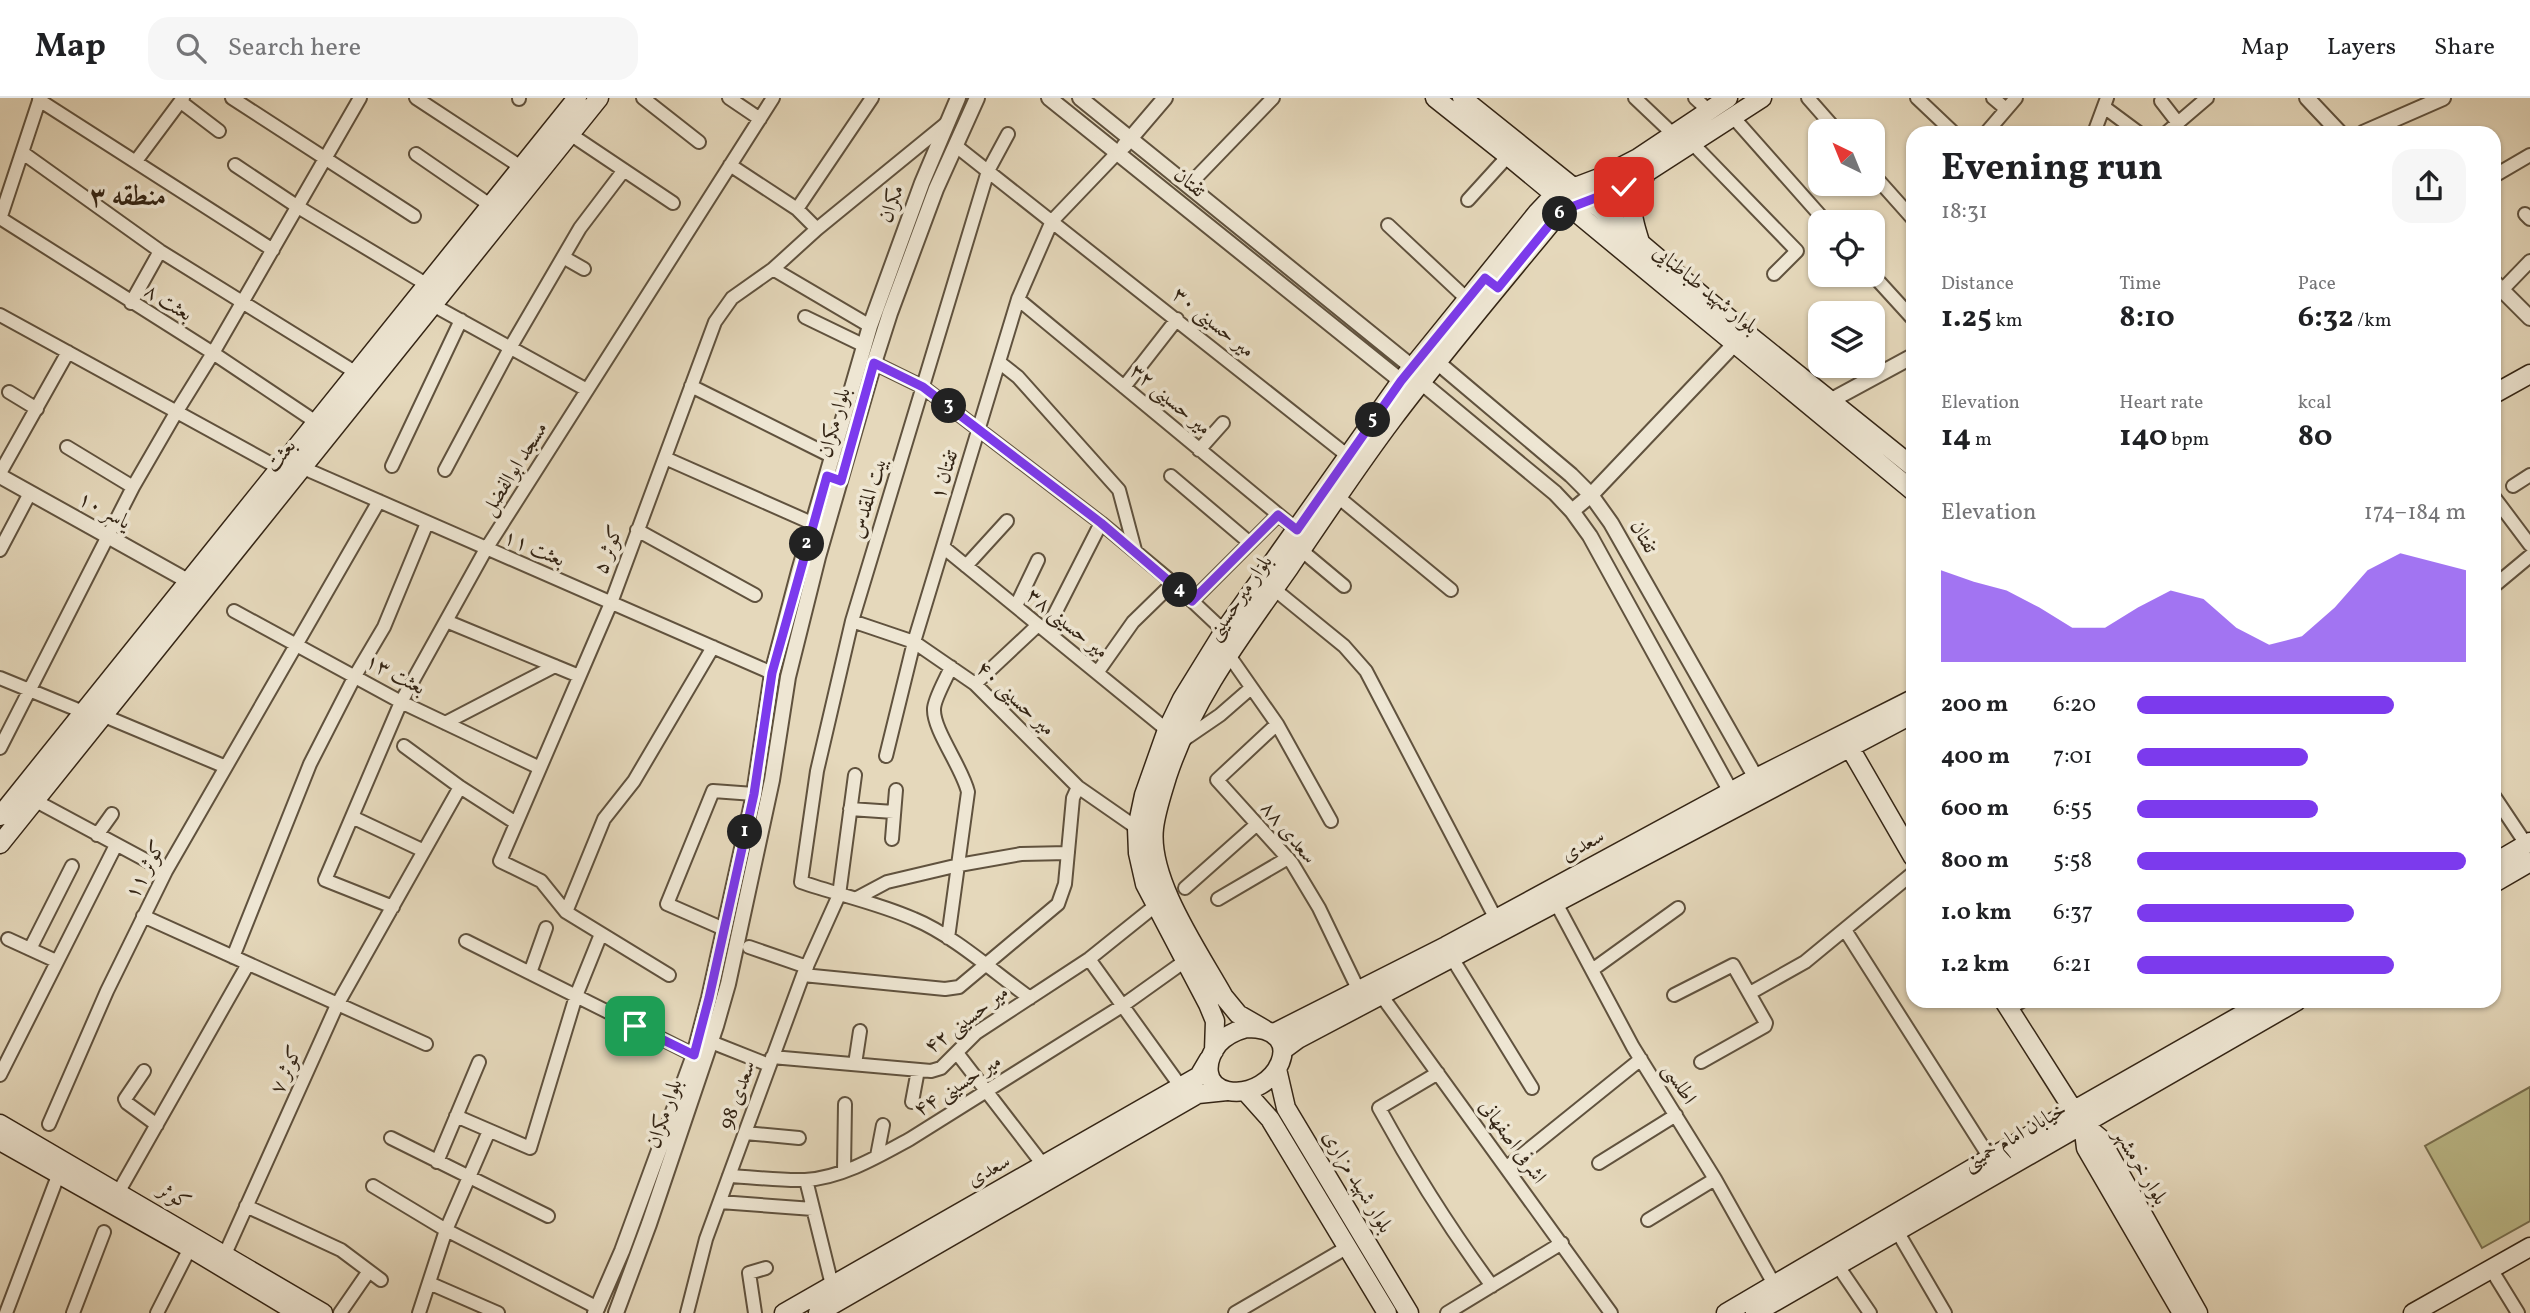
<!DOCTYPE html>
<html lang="en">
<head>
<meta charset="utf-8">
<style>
  body { margin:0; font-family:Vollkorn,Amiri,serif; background:#f6f6f6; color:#202124; height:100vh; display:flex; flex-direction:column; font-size:26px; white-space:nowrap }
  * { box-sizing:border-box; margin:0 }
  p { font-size:23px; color:#757577 }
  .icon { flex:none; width:38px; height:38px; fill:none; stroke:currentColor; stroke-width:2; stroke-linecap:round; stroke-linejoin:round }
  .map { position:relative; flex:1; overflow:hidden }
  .sheet { position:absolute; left:1906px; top:28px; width:595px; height:882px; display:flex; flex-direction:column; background:#fff; border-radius:21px; box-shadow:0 2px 5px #0004 }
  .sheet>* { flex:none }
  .needle { width:46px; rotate:317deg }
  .buttons { position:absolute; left:1808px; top:21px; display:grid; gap:14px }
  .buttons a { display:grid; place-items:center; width:77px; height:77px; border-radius:14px; background:#fff; box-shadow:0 2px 5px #0004; font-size:35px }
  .pin { position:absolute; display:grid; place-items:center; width:60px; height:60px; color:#fff; margin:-30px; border-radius:14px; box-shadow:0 4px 10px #0006 }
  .km { position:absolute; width:35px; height:35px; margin:-18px; border-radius:50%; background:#222; color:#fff; font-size:19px; line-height:35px; text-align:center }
  .round { display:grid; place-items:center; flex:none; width:74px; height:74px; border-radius:21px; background:#f6f6f6 }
  .head { display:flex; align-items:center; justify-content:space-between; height:119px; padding:0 35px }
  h1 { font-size:38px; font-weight:700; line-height:52px }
  .stats { display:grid; grid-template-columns:repeat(3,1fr); gap:10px; height:119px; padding:7px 35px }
  .stats div { display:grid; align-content:center }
  .stats b { font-size:30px; font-weight:700 }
  .stats small { font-size:19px; font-weight:400 }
  .stats p { font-size:19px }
  .chart { height:196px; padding:14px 35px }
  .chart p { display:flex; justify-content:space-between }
  .chart svg { width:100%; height:126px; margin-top:7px; fill:#7c3aed; opacity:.7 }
  ul { padding:0 35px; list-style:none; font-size:23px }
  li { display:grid; grid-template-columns:112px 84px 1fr; align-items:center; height:52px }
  li i { height:18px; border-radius:9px; background:#7c3aed }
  header { display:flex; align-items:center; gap:42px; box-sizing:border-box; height:98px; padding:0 35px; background:#fff; border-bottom:2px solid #e0e0e0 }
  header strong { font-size:33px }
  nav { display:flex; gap:38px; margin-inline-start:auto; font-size:24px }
  .search { width:490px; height:63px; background:#f6f6f6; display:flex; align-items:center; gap:18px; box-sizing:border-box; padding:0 24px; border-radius:21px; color:#757577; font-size:26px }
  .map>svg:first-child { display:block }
</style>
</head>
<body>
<header>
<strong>Map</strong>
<div class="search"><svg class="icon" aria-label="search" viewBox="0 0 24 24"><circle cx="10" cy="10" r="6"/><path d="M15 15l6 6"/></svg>Search here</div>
<nav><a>Map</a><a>Layers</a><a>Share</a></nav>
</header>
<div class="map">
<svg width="2530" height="1215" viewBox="0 0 2530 1215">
  <rect width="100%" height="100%" fill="#e5d8bb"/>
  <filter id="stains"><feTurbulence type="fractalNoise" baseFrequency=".00286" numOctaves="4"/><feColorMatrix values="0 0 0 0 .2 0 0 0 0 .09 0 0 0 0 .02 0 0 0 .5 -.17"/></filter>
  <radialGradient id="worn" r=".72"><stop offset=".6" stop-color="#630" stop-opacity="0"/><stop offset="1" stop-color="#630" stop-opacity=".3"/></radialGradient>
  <path fill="#bdbc8b" stroke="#787050" stroke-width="2" d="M2530 989V1123L2482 1150 2425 1048Z"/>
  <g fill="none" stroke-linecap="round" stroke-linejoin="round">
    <defs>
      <path id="minor" d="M232 0 414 118
        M416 0 521 69
        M643 0 699 44
        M729 0 760 21
        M1635 0 1673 36
        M1695 0 1709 13
        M1808 0 1837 33
        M1917 0 1954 35
        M1993 0 2006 11
        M519 1V0
        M39 2 273 152
        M2161 3 2178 25
        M181 4 219 33
        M2104 9 2139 35
        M1733 19 1826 124
        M1986 35 2016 0
        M2094 35 2107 0
        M2166 35 2207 0
        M570 36 673 105
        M1008 36 988 73 852 523 817 673 801 784C839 797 878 805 914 821 953 837 995 875 1030 900
        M1693 46 1797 153 1774 176
        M956 48 1348 358
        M23 55 160 153 355 274
        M416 56 490 107
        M136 63 183 0
        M235 67 298 109 426 186
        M730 67 797 111 817 131
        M1872 75 1913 121
        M2494 78 2530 57
        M1189 87 1273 0
        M1468 102 1508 58
        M797 111 872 0
        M2525 116 2530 121
        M0 120 213 255 316 324
        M0 121 40 0
        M1388 127 1467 201
        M563 159 584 171
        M773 171 870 228
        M1872 176 1913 221
        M2502 192 2530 163
        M1018 201 1297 432
        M131 205 160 153
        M431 206 587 292
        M0 217 279 370
        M805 219 865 248
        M999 264 1018 279 1119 392 1135 452
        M874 265 923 289 1101 425 1173 485 1224 533
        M691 288 833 359
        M1124 289 1177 221
        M9 294 37 311
        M67 349 133 389
        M1199 352 1223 325
        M665 360 814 426
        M392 368 461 222
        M301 369 772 575
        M445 372 510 250 580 130 624 72
        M0 375 68 254
        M1171 378 1250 445
        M2513 388 2530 377
        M1338 399 1451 492
        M2494 399 2530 447
        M637 432 755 497
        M943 449 1167 632
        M0 452 30 395
        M1301 452 1344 488
        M966 468 1007 423
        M2494 488 2530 458
        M1274 491 1344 548 1366 573 1496 821
        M1192 503 1278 417
        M1016 508 1038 462
        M234 513 401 604 540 670
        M446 523 579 578
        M852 523 914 544 975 586 1078 689 1137 730
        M1046 533 1101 425
        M1228 556 1277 626 1331 723
        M1097 575 1133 524 1173 485
        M0 580 83 614
        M975 586 1038 527
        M102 617 226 669
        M445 625 555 568
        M1277 626 1217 682 1292 765 1319 810 1359 893
        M1182 643 1220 617 1251 590
        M404 648 460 689 516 725
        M0 650 133 389 177 313 213 255 360 0
        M886 658 914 544 1018 201 1052 123 1118 54
        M2494 698 2526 746
        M34 702 166 773
        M850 711 894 714
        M352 719 424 753
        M97 737 112 716
        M892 741 896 692
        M1185 790 1257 726
        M857 800 887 784 959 767 1021 756 1068 755
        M1218 801 1288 760
        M1556 805 1633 949 1715 1081 1774 1186
        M393 809 325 782 401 604 486 451 773 0
        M566 814 604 721 634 683 713 549
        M143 818 426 946
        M724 831 667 806 713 693 754 696
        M1845 832 1990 1060
        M948 840 968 694C962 669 933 632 934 611 934 601 947 579 951 569
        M8 841 56 863
        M466 843 694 957
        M749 849 807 869
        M30 851 72 768
        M233 859 310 666 355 578 384 529 427 425
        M1452 860 1532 990
        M1089 861 1181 989
        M1592 872 1678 810
        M530 875 546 830
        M669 877 566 814 541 783 500 763 611 505 715 224 732 200 773 171 817 131 948 24
        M803 877 945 891 959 889 1058 806 1065 786 1073 700 1078 689
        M1750 895 1805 864 1913 775
        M1381 897 1611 1215
        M1674 897 1733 867 1766 925 1765 928 1701 964
        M2009 911 2022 903
        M711 944 769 967
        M957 955 1044 1068
        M772 959 931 973 941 970 976 935 1089 861 1155 808
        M855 966 860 933
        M144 973 125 1001 127 1005 157 1027
        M1438 975 1379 1010C1413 1072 1450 1131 1492 1188
        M0 977 116 747
        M912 1004 918 972
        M456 1018 530 1050 576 898 601 836
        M49 1026 107 893 166 773 379 403
        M745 1035 799 1040
        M391 1040 548 1118
        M877 1058 883 1027
        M437 1064 479 964
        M1599 1065 1676 1017
        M1507 1069 1641 961
        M844 1072 845 1006
        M729 1078C754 1079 780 1083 805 1082 842 1080 879 1058 910 1041L1122 908 1185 863
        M806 1082 832 1187
        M373 1088 446 1132 598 1210
        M119 1093 248 866
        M720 1104 813 1111
        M246 1108 341 1152 381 1182
        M1648 1122 1715 1081
        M1897 1133 1945 1215
        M225 1156 337 907 460 689
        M1838 1168 1870 1215
        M2491 1171 2518 1215
        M429 1185 498 1215
        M6 1215 59 1075
        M73 1215 104 1134
        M157 1215 190 1150
        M340 1215 369 1173
        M419 1215 446 1132 489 1033
        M687 1215 706 1141 729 1078 803 877 839 797 855 677
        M755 1215 749 1175 766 1170
        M1235 1215 1346 1150
        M1447 1215 1562 1145"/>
      <path id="tertiary" d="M1049 0 1401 283
        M1080 0 1412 269
        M2307 0 2340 35
        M2363 35 2443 0
        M1124 48 1165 0
        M2494 184 2530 220
        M1437 264 1571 377 1591 397 1611 425 1756 680
        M1421 284 1555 395 1572 413 1590 438 1731 694
        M1830 303 1913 258
        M0 378 188 483
        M1572 413 1591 397 1742 238
        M595 1215 622 1153 694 957 709 900 754 696 772 575 799 473 870 228 922 85 958 0
        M616 1215 649 1126 716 928 728 886 772 682 788 579 818 459 874 265 890 215 936 91 977 0"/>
      <path id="secondary" d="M1435 0 1508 58 1913 393
        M1462 0 1598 109 1745 234 1913 369
        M1641 147C1631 116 1627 106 1645 78
        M2494 296 2530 276
        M1850 650 1913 759
        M0 718 577 0
        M0 746 599 0
        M2494 765 2530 744
        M2494 785 2530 764
        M2004 903 2079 1021
        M1246 930C1313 929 1276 1002 1228 993 1203 988 1205 963 1218 946 1226 937 1235 933 1246 930Z
        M1264 931 1238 916 1224 899C1199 854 1148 782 1154 730 1156 713 1162 696 1167 679 1193 600 1242 537 1289 470 1323 420 1356 370 1392 322 1444 253 1500 187 1555 120L1569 110 1624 89 1762 0
        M1274 935 1446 848 1756 680 1913 601
        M1283 952 1298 941 1913 616
        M1214 953 1215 923 1208 906 1145 786 1138 755 1137 730 1144 697 1167 632 1182 601 1224 533 1401 283 1537 115 1554 97 1599 80 1638 60 1728 0
        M1277 971 1286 1010 1409 1215
        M1245 993 1270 1021 1387 1215
        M0 1026 323 1215
        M0 1043 190 1150 298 1215
        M784 1215 1199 978 1209 961
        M818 1215 1198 996 1227 993
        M1726 1215 1990 1060 2266 903
        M1755 1215 2297 903
        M2182 1215 2086 1050 2083 1026 2100 1040 2198 1215
        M2413 1215 2530 1149"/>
    </defs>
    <use href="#minor" stroke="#60523e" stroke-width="16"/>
    <use href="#tertiary" stroke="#60523e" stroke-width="18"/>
    <use href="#secondary" stroke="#342515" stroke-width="21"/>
    <use href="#minor" stroke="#eee6d3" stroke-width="12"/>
    <use href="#tertiary" stroke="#eee6d3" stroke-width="14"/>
    <use href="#secondary" stroke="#eee6d3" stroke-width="18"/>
  </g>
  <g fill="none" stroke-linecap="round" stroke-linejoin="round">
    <defs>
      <path id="route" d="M635 928 694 957 709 900 754 696 772 575 827 378 841 383 874 265 923 289 1101 425 1192 503 1278 417 1297 432 1401 283 1485 180 1498 190 1555 120 1569 110 1624 89"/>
    </defs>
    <use href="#route" stroke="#fff" stroke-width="14"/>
    <use href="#route" stroke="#7c3aed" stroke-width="9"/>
  </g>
  <g text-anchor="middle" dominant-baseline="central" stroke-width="7" stroke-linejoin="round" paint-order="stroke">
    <g font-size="21" fill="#342515" stroke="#eee6d3">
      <text transform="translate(1189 85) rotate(39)">تفتان</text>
      <text transform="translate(892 106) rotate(-70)">مکران</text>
      <text transform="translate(1705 192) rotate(39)">بلوار شهید طباطبایی</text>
      <text transform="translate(168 205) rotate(32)">بعثت ۸</text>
      <text transform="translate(1213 225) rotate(39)">میر حسینی ۳۰</text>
      <text transform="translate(1170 302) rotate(40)">میر حسینی ۳۲</text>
      <text transform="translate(835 325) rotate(-74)">بلوار مکران</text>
      <text transform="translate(281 358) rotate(-51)">بعثت</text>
      <text transform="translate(515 371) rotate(-58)">مسجد ابوالفضل</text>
      <text transform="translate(945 377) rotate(-73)">تفتان ۱</text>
      <text transform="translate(869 400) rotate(-73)">بیت المقدس</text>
      <text transform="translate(104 413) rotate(29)">یاسر ۱۰</text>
      <text transform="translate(1643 439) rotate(60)">تفتان</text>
      <text transform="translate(534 451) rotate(23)">بعثت ۱۱</text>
      <text transform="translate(609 452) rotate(-70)">کوثر ۵</text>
      <text transform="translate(1240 500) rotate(-55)">بلوار میرحسینی</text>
      <text transform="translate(1067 526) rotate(39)">میر حسینی ۳۸</text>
      <text transform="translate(395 577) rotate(28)">بعثت ۱۳</text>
      <text transform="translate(1015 601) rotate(43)">میر حسینی ۴۰</text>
      <text transform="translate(1288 735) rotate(50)">سعدی ۸۸</text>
      <text transform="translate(1583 748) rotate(-29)">سعدی</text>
      <text transform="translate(146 772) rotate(-62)">کوثر ۱۱</text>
      <text transform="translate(967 922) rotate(-37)">میر حسینی ۴۲</text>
      <text transform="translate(287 972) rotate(-66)">کوثر ۷</text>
      <text transform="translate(1679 986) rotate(58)">اطلسی</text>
      <text transform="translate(958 988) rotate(-32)">میر حسینی ۴۴</text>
      <text transform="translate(738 997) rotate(-70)">سعدی 98</text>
      <text transform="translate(665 1016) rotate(-71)">بلوار مکران</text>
      <text transform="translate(2015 1039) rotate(-30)">خیابان امام خمینی</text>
      <text transform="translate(1512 1044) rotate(54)">اشرفی اصفهانی</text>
      <text transform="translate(2140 1069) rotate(59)">بلوار خرمشهر</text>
      <text transform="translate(989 1073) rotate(-29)">سعدی</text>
      <text transform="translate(1357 1084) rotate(59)">بلوار شهید مزاری</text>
      <text transform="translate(174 1099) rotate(30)">کوثر</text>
    </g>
    <g font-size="28" font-weight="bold" fill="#342515" stroke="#eee6d3">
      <text x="128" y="99">منطقه ۳</text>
    </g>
  </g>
  <rect width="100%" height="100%" filter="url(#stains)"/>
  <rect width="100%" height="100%" fill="url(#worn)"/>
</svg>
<div class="buttons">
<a><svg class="needle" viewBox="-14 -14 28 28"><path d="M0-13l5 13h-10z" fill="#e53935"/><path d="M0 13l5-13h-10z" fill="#757577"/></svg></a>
<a><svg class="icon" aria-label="locate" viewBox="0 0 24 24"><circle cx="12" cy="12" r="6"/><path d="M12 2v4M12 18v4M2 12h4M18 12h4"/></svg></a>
<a><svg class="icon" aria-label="layers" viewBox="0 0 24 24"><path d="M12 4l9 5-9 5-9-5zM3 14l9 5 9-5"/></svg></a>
</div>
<div class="pin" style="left:635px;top:928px;background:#1e9e55"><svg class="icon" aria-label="arrive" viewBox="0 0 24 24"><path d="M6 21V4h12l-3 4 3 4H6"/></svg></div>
<div class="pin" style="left:1624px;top:89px;background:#d93025"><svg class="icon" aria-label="check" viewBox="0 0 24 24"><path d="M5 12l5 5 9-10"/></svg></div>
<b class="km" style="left:745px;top:734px">1</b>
<b class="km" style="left:807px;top:446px">2</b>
<b class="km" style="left:949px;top:308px">3</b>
<b class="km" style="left:1180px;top:492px">4</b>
<b class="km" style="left:1373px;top:322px">5</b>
<b class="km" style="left:1560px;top:116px">6</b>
<section class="sheet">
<div class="head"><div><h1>Evening run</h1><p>18:31</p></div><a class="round"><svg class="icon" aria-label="share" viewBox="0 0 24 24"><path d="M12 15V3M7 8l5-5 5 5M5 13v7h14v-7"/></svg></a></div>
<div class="stats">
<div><p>Distance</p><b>1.25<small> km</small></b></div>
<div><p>Time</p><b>8:10</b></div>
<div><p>Pace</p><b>6:32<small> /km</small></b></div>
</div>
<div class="stats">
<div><p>Elevation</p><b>14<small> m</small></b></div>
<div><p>Heart rate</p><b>140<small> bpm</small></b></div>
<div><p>kcal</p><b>80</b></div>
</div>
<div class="chart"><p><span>Elevation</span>174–184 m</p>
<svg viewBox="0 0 160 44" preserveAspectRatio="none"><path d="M0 44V12L10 16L20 19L30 25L40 32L50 32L60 25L70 19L80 22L90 32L100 38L110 35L120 25L130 12L140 6L150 9L160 12V44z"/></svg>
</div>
<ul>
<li><b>200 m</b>6:20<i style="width:78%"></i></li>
<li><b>400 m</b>7:01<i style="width:52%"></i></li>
<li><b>600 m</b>6:55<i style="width:55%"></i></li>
<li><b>800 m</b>5:58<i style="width:100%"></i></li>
<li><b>1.0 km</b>6:37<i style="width:66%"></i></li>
<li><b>1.2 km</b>6:21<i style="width:78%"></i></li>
</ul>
</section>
</div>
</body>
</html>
